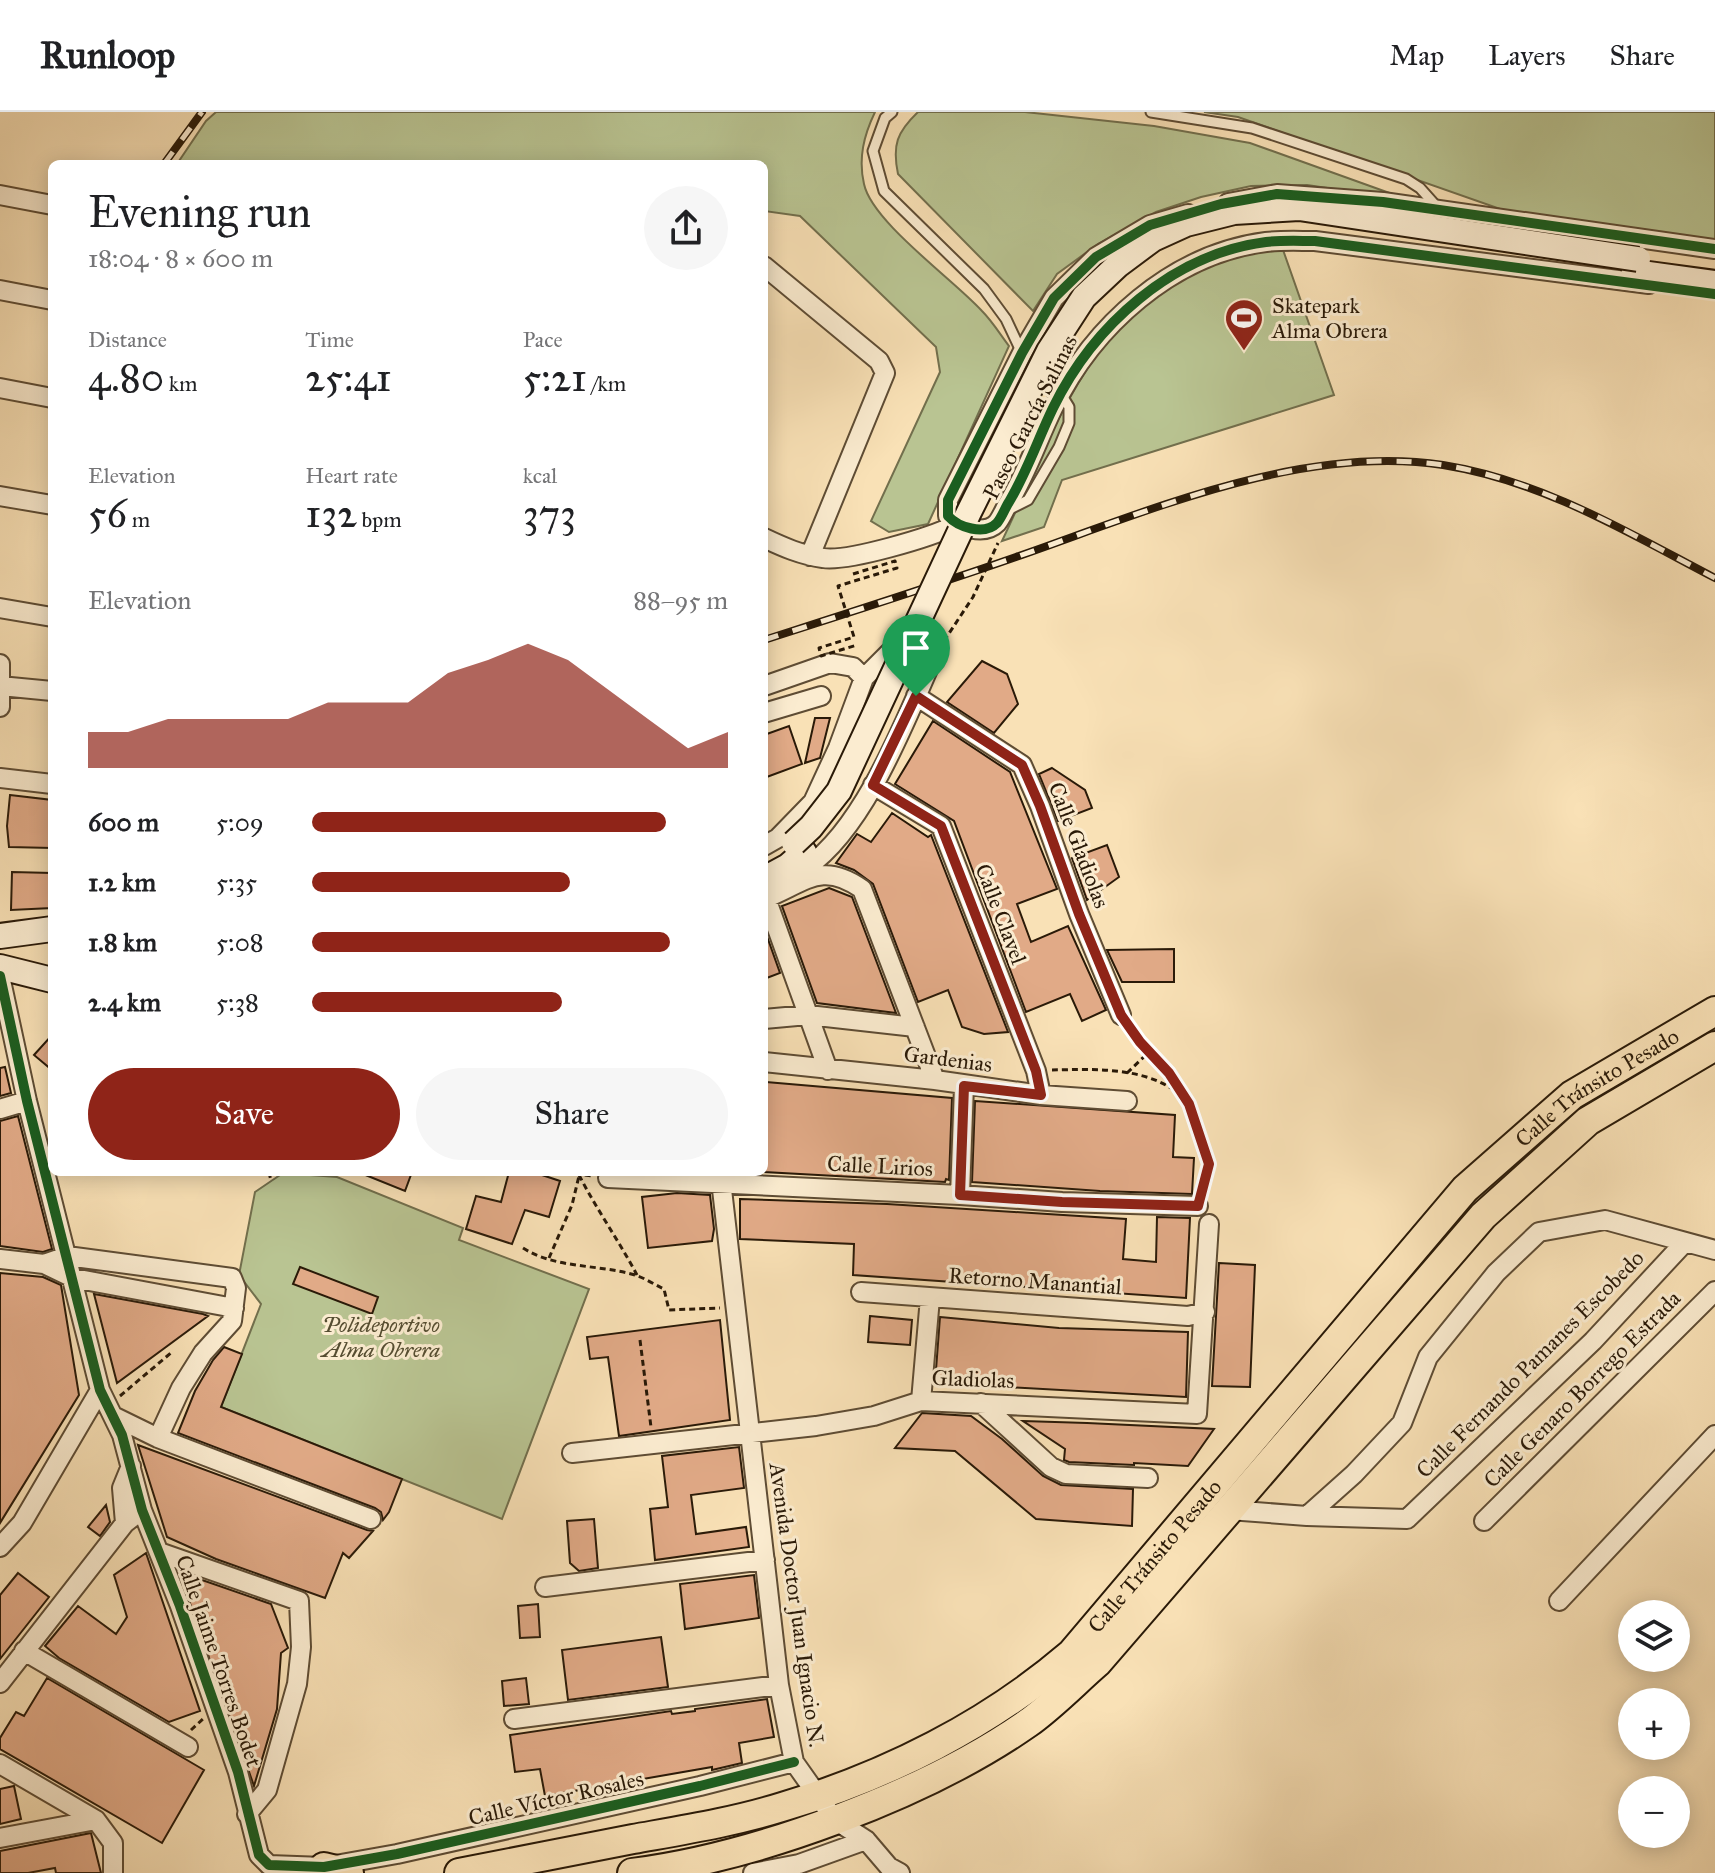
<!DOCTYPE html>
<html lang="en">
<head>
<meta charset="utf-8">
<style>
  body { margin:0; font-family:"IM FELL Great Primer",serif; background:#f6f6f6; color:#202124; height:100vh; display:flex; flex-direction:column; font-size:30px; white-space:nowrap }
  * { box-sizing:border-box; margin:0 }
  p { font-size:26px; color:#757577 }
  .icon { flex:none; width:44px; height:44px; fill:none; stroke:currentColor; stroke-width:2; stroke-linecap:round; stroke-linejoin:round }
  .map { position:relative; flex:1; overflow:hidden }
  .details { position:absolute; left:48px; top:48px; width:720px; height:1016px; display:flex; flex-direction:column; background:#fff; border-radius:12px; box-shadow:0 4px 20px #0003 }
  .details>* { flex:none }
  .controls { position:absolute; left:1618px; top:1488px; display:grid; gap:16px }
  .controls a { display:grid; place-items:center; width:72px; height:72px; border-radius:50%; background:#fff; box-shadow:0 4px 20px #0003; font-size:40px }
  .pin { position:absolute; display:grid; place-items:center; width:68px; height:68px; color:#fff; margin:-82px -34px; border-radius:50% 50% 50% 0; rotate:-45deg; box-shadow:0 0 8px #0007 }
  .pin .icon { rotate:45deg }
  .round { display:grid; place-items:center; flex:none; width:84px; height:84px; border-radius:42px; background:#f6f6f6 }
  .head { display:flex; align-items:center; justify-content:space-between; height:136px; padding:0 40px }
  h1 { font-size:44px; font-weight:600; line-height:60px }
  .figures { display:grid; grid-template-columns:repeat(3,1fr); gap:12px; height:136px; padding:8px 40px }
  .figures div { display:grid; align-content:center }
  .figures b { font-size:40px; font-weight:600 }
  .figures small { font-size:22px; font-weight:400 }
  .figures p { font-size:22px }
  .chart { height:224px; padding:16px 40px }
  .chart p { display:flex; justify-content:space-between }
  .chart svg { width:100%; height:144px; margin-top:8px; fill:#8f2418; opacity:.7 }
  .primary-button { display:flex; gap:16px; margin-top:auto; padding:16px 40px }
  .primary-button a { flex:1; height:92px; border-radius:48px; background:#8f2418; color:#fff; font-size:32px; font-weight:600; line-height:92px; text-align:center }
  .primary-button a+a { background:#f6f6f6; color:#202124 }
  ul { padding:0 40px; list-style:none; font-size:26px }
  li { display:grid; grid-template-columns:128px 96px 1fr; align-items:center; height:60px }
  li i { height:20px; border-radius:10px; background:#8f2418 }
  header { display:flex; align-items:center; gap:48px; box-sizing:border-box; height:112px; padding:0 40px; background:#fff; border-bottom:2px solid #e0e0e0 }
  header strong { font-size:38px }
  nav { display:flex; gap:44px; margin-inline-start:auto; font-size:28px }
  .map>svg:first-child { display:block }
</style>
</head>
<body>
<header>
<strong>Runloop</strong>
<nav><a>Map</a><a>Layers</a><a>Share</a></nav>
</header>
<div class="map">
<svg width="1715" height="1761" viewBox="0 0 1715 1761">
  <rect width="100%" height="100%" fill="#f9e1b6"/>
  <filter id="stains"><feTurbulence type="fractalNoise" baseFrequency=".0025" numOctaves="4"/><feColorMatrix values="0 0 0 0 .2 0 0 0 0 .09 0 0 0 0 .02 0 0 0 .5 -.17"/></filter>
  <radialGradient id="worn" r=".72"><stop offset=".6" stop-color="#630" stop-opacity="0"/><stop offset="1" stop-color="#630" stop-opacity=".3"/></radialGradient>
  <path fill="#b9c492" stroke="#726f4d" stroke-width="2" d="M216 0H875C864 23 858 46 864 72 872 110 954 168 982 199 992 209 1000 222 1009 234L928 412 889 420 871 409 940 260 936 235 800 104 764 99V52H177L206 9Z
    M918 0H1025L1154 14 1250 31 1409 88 1307 73 1251 74 1201 85 1156 100 1098 132 1057 162 1033 199 898 62C892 33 897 20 918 0Z
    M1204 0H1715V128L1503 98 1238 5Z
    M1282 135 1334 283 1062 368 1044 415 1002 429C1054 320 1092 194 1216 149 1237 142 1261 139 1282 135Z
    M283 1061 337 1065 463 1116 459 1128 589 1177 502 1407 221 1295 261 1192 239 1163 255 1080Z"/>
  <path fill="#e1aa87" stroke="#2a1a08" stroke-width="2" d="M982 549 1007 562 1018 592 994 621 947 590Z
    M815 606H830L820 646 805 651Z
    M933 609 1010 660 1057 777 1017 792 1031 830 1068 814 1106 898 1082 909 1070 882 1026 900 954 709 895 672Z
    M789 614 802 652 764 666V623Z
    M1052 656 1085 678 1092 696 1058 709 1039 662Z
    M10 683 52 688V736L9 735 7 714Z
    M892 701 928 725 931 723 1008 920 984 922 962 915 948 878 918 890 873 772 854 758 836 751 857 722 871 730Z
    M1107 733 1119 765 1087 788 1072 746Z
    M12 760 52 761V796L11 798Z
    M829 776 852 785 896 901 817 891 782 794Z
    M764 816 780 861 764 867Z
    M1174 837V870H1122L1107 838Z
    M52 923V958L34 943Z
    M5 955 11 981 0 984V956Z
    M766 970 952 986 949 1068 946 1067 945 1070 764 1060Z
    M975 989 1175 1003 1173 1045 1194 1046 1192 1082 1100 1079 972 1070Z
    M18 1004 52 1137 43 1140 0 1134V1009Z
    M358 1060H412L405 1079Z
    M509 1060H533L560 1069 549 1105 525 1098 512 1132 466 1117 476 1084 501 1090Z
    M677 1081 710 1083 714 1117 712 1129 648 1136 642 1085Z
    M740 1087 887 1092 1126 1107 1123 1147 1156 1150 1157 1105 1190 1106 1186 1186 853 1163 854 1132 740 1127Z
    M1219 1151 1255 1153 1250 1275 1212 1274Z
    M300 1155 378 1185 372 1202 293 1172Z
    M0 1161 43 1165 61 1173 79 1283 0 1411Z
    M94 1182 203 1202 208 1204 117 1271Z
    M870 1204 912 1208 910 1233 868 1230Z
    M940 1205 1059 1216 1188 1220 1186 1285 935 1271Z
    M720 1208 730 1308 619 1324 608 1245 590 1247 587 1225Z
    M224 1235 242 1242 221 1295 402 1367 389 1400 383 1408 381 1400 375 1396 178 1321 195 1279 213 1248Z
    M922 1301 971 1304 1002 1327 1043 1364 1061 1373 1133 1377 1132 1414 1036 1407 955 1339 895 1336Z
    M1023 1309 1087 1311 1214 1317 1188 1354 1134 1351V1353L1069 1350 1064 1348 1065 1337Z
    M138 1333 367 1418 373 1419 349 1446 343 1441 325 1486 216 1447 167 1425Z
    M739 1335 744 1376 691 1383 696 1422 746 1415 749 1435 655 1448 650 1397 668 1395 662 1344Z
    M106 1393 110 1410 100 1424 88 1415Z
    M594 1407 598 1456 579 1459 570 1451 567 1409Z
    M146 1441 200 1599 169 1610 59 1546 45 1534 78 1494 116 1522 127 1505 114 1463Z
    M179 1460 271 1492 288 1536 281 1541 277 1597 254 1674Z
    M18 1461 49 1485 0 1547V1483Z
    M754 1463 759 1506 685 1517 680 1472Z
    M538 1492 540 1525 520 1526 518 1494Z
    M661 1525 668 1575 568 1588 562 1538Z
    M47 1566 204 1658 162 1731 0 1637V1626L16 1600 24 1604Z
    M526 1566 529 1592 504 1594 502 1569Z
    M767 1587 774 1625 739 1631 742 1651 712 1658V1655L545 1684 540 1657 515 1660 510 1623 671 1599 672 1602 695 1599V1597Z
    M14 1674 21 1707 0 1712V1677Z
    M91 1721 101 1761H56L55 1756 28 1761H0V1739Z"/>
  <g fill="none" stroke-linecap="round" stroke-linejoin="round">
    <defs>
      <path id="lane" d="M892 0 885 6 873 39 884 79 984 177 1006 207 1022 241
        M1151 0 1252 16 1406 67 1420 76 1437 95
        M1006 399 1028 388 1059 335 1069 311V295L1061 282"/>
      <path id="street" d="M0 83 52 93
        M1228 91 1277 82 1383 90 1715 137
        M1188 102 1150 113 1096 145 1054 186 1022 241 948 388V404C958 415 984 424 997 411 1002 405 1005 396 1009 390 1027 360 1038 327 1053 296 1093 214 1172 142 1266 130 1282 128 1299 129 1315 129L1649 172
        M764 154 879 249 885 261 810 444
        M0 178 52 188
        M0 276 52 286
        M0 384 52 393
        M764 426C783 435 801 443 823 446 848 450 932 425 955 413
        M0 496 52 505
        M0 552V595
        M0 574 52 579
        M764 574 830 551 853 555 864 566
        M916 584 1022 653 1040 694 1079 802 1121 903
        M764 601 821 584
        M0 666 52 672
        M873 673 941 714 1036 959 1041 983
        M764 734 778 726 813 690 838 636 864 566 897 533 906 530 928 536 933 546C905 609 865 715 807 755 798 761 789 765 780 770
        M766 786 828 958
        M764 787C805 771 821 748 862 777L935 968
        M0 864 27 989 100 1278 122 1323 142 1398 180 1494 238 1660 259 1743 269 1753 324 1755 397 1742 700 1674 794 1650
        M764 907 808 903 915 915
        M764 950 935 968 1041 983 1127 989
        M0 997 27 989
        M720 1060 779 1573 794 1650 835 1708 866 1728 889 1755 900 1761
        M608 1066 960 1083 1062 1090 1198 1094
        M960 1083 964 974
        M0 1147 44 1152 73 1166 234 1196
        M44 1152 67 1144 232 1166 236 1176 232 1209 203 1241 181 1276 158 1326
        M861 1180 1188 1204 1205 1200
        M921 1289 930 1186
        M981 1291 1051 1355 1066 1362 1148 1366
        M113 1304 158 1326 371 1407
        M572 1341 816 1314 874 1304 921 1289 1197 1302 1209 1112
        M1229 1398 1307 1404 1354 1362 1402 1311 1428 1245 1496 1161 1539 1120 1605 1108 1715 1138
        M1307 1404 1407 1407 1593 1229 1685 1130
        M1484 1409 1715 1179
        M125 1411 122 1376 131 1354
        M0 1435 22 1411 100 1278
        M159 1440 299 1489 301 1535 297 1572 267 1678 247 1702
        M545 1475 765 1448
        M1559 1489 1715 1323
        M24 1539 188 1635
        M0 1571 125 1411 142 1398
        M514 1607 779 1573
        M0 1652 96 1708 113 1731V1761
        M0 1726 96 1708
        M753 1761 799 1752 866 1728"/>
      <path id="secondary" d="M1634 160 1715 171
        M764 767 788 754 804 740
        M0 824 52 817
        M0 855 52 868"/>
      <g id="primary">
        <path d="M324 1755 349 1761"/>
        <path id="s1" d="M459 1761C517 1750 575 1738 633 1727 683 1718 734 1710 782 1695 887 1664 988 1613 1071 1542L1465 1077 1572 983 1715 899"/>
        <path d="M632 1761C756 1745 925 1683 1028 1611 1052 1594 1074 1571 1097 1551L1483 1104 1588 1009 1715 934"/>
      </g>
    </defs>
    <use href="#lane" stroke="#5e4c34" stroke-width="13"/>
    <use href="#street" stroke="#5e4c34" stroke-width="22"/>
    <use href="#secondary" stroke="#2a1a08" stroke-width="28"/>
    <use href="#primary" stroke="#2a1a08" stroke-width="32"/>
    <path stroke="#2a1a08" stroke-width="3" stroke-dasharray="6 4" stroke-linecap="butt" d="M944 529 973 485 998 431
      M1130 916 1169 961 1187 989
      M1052 958C1096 957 1156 954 1187 990 1193 997 1195 1010 1198 1019 1207 1047 1210 1050 1202 1078
      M1127 961 1149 940
      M269 1060 271 1069
      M565 1060 592 1064
      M579 1063C597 1098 619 1129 637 1163
      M523 1136C556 1157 598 1152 635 1163 645 1166 655 1173 664 1177L669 1198 720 1196
      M549 1146 572 1093 579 1064
      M640 1228 651 1315
      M120 1284 172 1240
      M191 1618 203 1607"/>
    <use href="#lane" stroke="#fbecd0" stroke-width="9"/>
    <use href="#street" stroke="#fbecd0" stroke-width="18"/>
    <use href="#secondary" stroke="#fbecd0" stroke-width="24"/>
    <use href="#primary" stroke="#f9e1b6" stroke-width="28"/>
    <defs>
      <path id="rail" d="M164 52 202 0
        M764 528C848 501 933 474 1016 445 1149 399 1301 332 1443 353 1543 369 1627 420 1715 466"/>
    </defs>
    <use href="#rail" stroke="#2a1a08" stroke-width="8"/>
    <use href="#rail" stroke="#fbecd0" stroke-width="5" stroke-dasharray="15" stroke-linecap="butt"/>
    <defs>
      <path id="secondary-bridge" d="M794 731 811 715 839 679 969 400 1049 239 1084 185 1118 153 1153 127 1186 112 1234 100 1299 96 1638 147"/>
    </defs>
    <use href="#secondary-bridge" stroke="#2a1a08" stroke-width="28" stroke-linecap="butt"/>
    <path stroke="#2a1a08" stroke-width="3" stroke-dasharray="6 4" stroke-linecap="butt" d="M853 462 895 449 897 456 838 474 854 525 819 536 821 544 857 533"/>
    <use href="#secondary-bridge" stroke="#fbecd0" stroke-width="24"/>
    <defs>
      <path id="cycleway" d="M1715 137 1383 90 1277 82 1221 92 1150 113 1096 145 1054 186 1022 241 948 388V404C958 415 984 424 997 411 1002 405 1005 396 1009 390 1027 360 1038 327 1053 296 1093 214 1172 142 1266 130 1282 128 1299 129 1315 129L1715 182
        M0 864 27 989 100 1278 122 1323 142 1398 180 1494 238 1660 259 1743 269 1753 324 1755 397 1742 700 1674 794 1650"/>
    </defs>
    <use href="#cycleway" stroke="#fbecd0" stroke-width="15"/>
    <use href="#cycleway" stroke="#1b5e20" stroke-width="10"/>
  </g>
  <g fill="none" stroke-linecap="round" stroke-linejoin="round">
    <defs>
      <path id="route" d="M916 584 1022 653 1040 694 1079 802 1121 903 1140 930 1169 961 1189 992 1209 1052 1198 1094 1062 1090 960 1083 964 974 1041 983 1036 959 941 714 873 673Z"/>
    </defs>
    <use href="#route" stroke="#fff" stroke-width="16"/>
    <use href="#route" stroke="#8f2418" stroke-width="10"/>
  </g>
  <defs>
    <symbol id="stadium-pin" viewBox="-11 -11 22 30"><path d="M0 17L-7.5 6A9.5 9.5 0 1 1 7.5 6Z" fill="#8f2418" stroke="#fbecd0"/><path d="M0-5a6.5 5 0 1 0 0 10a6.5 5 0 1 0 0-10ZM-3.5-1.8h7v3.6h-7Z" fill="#fff"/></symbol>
  </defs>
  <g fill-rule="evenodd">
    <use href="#stadium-pin" x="1222" y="184" width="44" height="60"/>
  </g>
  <g text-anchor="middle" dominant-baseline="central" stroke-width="6" stroke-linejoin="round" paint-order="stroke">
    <g font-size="22" fill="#2a1a08" stroke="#fbecd0" text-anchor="start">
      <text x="1272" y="193">Skatepark<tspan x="1272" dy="25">Alma Obrera</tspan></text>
    </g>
    <g font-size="22" fill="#2a1a08" stroke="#fbecd0">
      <text transform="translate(1030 305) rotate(-63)">Paseo García Salinas</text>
      <text transform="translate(1079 733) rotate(69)">Calle Gladiolas</text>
      <text transform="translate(1001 802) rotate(69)">Calle Clavel</text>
      <text transform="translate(948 947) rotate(7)">Gardenias</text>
      <text stroke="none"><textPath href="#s1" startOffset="1436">Calle Tránsito Pesado</textPath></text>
      <text transform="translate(880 1054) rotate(3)">Calle Lirios</text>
      <text transform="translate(1035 1169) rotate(4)">Retorno Manantial</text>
      <text transform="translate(1530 1252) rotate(-45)">Calle Fernando Pamanes Escobedo</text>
      <text transform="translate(973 1267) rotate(2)">Gladiolas</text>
      <text transform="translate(1582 1277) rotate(-45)">Calle Genaro Borrego Estrada</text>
      <text stroke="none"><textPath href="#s1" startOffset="788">Calle Tránsito Pesado</textPath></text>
      <text transform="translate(797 1493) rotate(82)">Avenida Doctor Juan Ignacio N.</text>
      <text transform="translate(219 1549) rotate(71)">Calle Jaime Torres Bodet</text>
      <text transform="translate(556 1686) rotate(-13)">Calle Víctor Rosales</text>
    </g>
    <g font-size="22" font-style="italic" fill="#554d31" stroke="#fbecd0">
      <text x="381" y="1212">Polideportivo<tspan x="381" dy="25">Alma Obrera</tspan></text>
    </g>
  </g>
  <rect width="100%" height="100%" filter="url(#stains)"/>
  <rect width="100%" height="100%" fill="url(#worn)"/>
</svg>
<div class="controls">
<a><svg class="icon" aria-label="layers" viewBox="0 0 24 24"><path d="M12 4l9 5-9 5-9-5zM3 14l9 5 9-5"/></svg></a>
<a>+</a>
<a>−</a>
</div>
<div class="pin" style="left:916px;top:584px;background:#1e9e55"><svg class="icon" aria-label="arrive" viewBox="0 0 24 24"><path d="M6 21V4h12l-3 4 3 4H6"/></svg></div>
<section class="details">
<div class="head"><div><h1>Evening run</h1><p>18:04 · 8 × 600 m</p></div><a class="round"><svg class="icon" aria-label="share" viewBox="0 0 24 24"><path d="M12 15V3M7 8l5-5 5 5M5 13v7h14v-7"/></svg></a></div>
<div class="figures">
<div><p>Distance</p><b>4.80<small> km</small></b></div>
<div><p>Time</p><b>25:41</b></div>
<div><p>Pace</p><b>5:21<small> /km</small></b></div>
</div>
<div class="figures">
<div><p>Elevation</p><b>56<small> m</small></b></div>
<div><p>Heart rate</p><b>132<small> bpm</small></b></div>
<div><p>kcal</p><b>373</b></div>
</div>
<div class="chart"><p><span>Elevation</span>88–95 m</p>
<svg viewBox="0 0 160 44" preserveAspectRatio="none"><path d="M0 44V33L10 33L20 29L30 29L40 29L50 29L60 24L70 24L80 24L90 15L100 11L110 6L120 11L130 20L140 29L150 38L160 33V44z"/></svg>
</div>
<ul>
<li><b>600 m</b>5:09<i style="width:85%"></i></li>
<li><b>1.2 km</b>5:35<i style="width:62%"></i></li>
<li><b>1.8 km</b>5:08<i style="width:86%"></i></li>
<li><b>2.4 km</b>5:38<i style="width:60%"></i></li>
</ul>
<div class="primary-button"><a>Save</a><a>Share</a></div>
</section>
</div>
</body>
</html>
